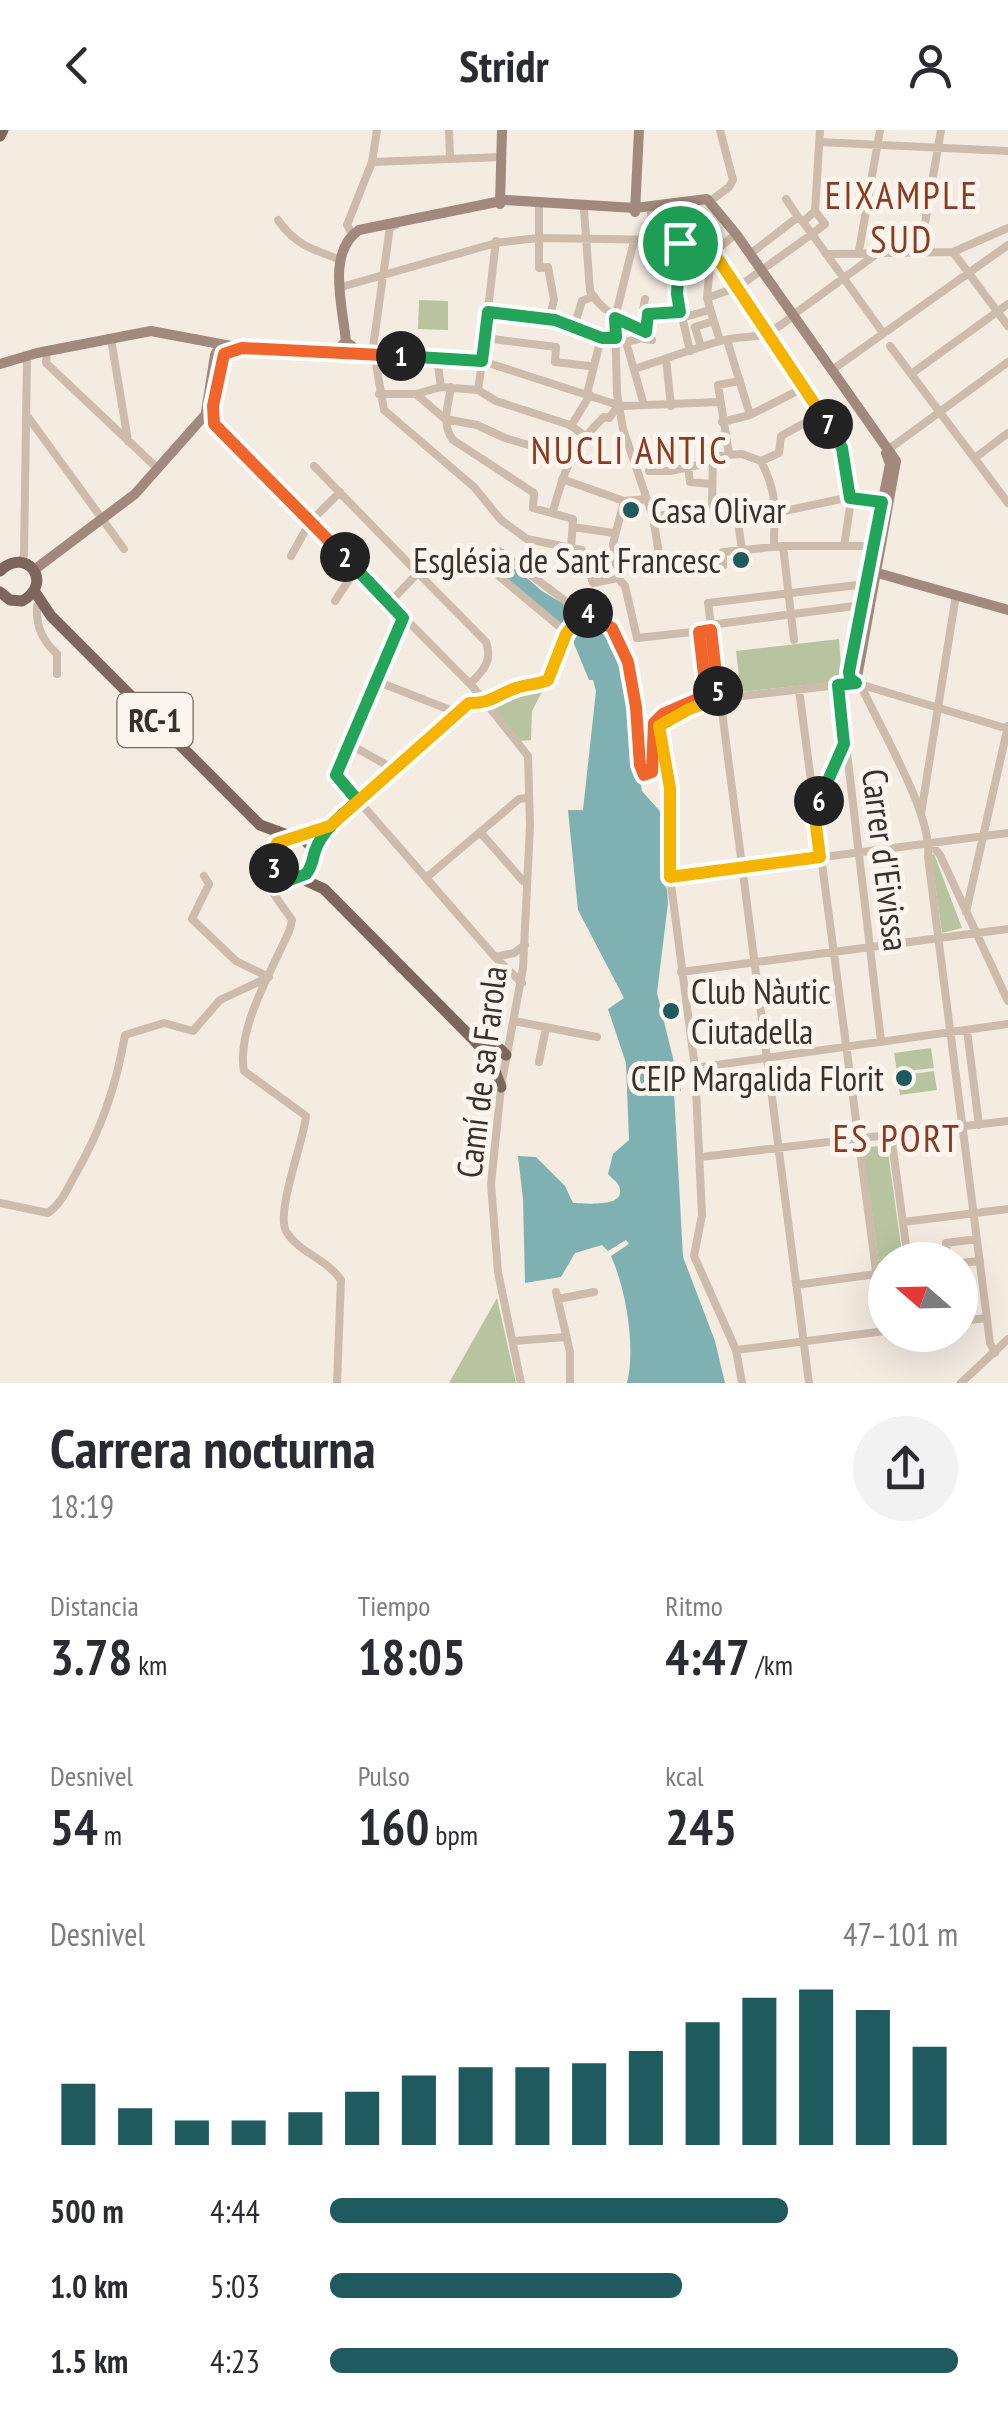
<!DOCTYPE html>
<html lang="es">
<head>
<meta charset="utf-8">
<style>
  body { margin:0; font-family:"PT Sans Narrow",sans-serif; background:#f2f2f3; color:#2b2b33; height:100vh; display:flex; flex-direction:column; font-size:38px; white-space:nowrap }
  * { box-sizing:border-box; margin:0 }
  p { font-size:32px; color:#7c7c81 }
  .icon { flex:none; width:55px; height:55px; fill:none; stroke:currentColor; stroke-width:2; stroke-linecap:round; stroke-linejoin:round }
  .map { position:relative; height:1253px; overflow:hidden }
  .details { display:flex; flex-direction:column; background:#fff; flex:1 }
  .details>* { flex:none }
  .needle { width:65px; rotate:290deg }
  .tools { position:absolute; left:868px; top:1112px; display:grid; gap:20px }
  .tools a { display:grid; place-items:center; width:110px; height:110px; border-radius:50%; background:#fff; box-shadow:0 10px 40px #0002; font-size:50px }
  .pin { position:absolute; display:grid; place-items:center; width:85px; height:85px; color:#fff; margin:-42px; border:5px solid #fff; border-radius:50%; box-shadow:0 2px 10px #0007 }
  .km { position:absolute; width:50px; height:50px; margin:-25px; border-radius:50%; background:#222; color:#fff; font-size:28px; line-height:50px; text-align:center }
  .round { display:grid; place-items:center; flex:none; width:105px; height:105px; border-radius:52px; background:#f2f2f3 }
  .head { display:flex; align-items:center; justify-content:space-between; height:170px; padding:0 50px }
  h1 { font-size:55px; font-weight:800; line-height:75px }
  .metrics { display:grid; grid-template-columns:repeat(3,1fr); gap:15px; height:170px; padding:10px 50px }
  .metrics div { display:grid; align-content:center }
  .metrics b { font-size:50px; font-weight:800 }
  .metrics small { font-size:28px; font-weight:400 }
  .metrics p { font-size:28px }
  .chart { height:280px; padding:20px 50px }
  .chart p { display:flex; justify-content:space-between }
  .chart svg { width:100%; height:180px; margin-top:10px; stroke:#1f5a5e; stroke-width:6 }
  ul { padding:0 50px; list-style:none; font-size:32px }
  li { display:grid; grid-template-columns:160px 120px 1fr; align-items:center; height:75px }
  li i { height:25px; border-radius:12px; background:#1f5a5e }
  header { display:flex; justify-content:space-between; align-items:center; height:130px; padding:0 50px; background:#fff; font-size:45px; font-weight:800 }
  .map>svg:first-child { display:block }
</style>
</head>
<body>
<header><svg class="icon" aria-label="back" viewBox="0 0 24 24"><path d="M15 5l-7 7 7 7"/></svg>Stridr<svg class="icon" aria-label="person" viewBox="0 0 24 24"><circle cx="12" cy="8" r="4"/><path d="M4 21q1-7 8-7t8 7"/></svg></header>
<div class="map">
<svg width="1008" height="1253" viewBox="0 0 1008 1253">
  <rect width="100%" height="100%" fill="#f4ebe1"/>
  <path fill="#b8c4a0" d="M419 170 448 171V200L418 199Z
    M839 509 842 551 741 562 736 521Z
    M542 562 532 581 531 610 521 611 495 582V575L519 563Z
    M934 724 962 798 942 803 931 725Z
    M931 918 934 938 897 942 894 923Z
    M934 941 937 960 900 965 897 946Z
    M887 1015 903 1130H885V1177L863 1018Z
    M497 1168 516 1253H449Z"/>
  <path fill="#7fb0b2" d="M515 438 542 461 605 499 615 513 634 577V621L642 661 665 687V723L661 750 667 759 668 773 657 863 681 961 674 962 683 1127 715 1211 725 1253H627C636 1218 626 1159 611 1126L629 1114 626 1110 608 1121 602 1115 575 1123 561 1147 525 1153 523 1069 518 1026 536 1027 565 1056 573 1073C584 1073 628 1079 619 1056 617 1051 611 1048 608 1044L613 1024 629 1010 626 933 608 879 624 868 578 780 568 680H583L596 561 593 550H589L570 504 506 450Z"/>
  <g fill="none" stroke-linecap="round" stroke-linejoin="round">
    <path stroke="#cdbbac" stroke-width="8" d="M449 0 450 29
      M819 12 1008 21
      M372 32 501 27
      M786 69 798 87
      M709 72 729 57 733 50 720 0
      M539 77V138L548 137 554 170 551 182
      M681 78 677 165 690 221
      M584 80 590 161C603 184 623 190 646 201
      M815 81 820 0
      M815 81 825 94 812 104 803 92Z
      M651 84V81
      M278 90C294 114 313 120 339 129
      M396 95 390 97 373 217 384 280 474 357 501 390 527 409 582 420 593 453 618 448 625 456 637 508 711 500
      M1008 98 953 122 1008 196
      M352 104 347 95 372 32 377 0
      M634 111 615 188 617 264 623 299 653 387 662 442
      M859 121 880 0
      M920 122 941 0
      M750 124 798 87 803 92
      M826 124 953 122
      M341 157 496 113 538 108 666 110 715 126 842 318 851 371 844 416
      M707 168 738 157 812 104 883 203
      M645 169 643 181 648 184 680 182
      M488 182 555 190 601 208 617 209
      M793 185 878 123
      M681 188 710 180
      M713 188 707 168 711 124 736 104
      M574 197 582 171 594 166
      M485 208 556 217 555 232 589 236
      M640 208 652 210
      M111 209 128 311
      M638 209 626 212 644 275
      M727 210 750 285
      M890 216 1008 373
      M701 217 695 197 714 191 720 211
      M47 221 46 233 157 338
      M351 222 482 231 621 276 719 272
      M437 229 441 257
      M666 229 671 276
      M482 231 496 111
      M634 239C662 230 689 220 717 212 753 201 754 216 789 189
      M832 240 1008 115
      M911 244 1008 174
      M451 257C448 276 441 294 453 310L534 363 533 378 573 389 571 419
      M478 260 481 239
      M379 264H416L441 257 478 260 496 271 570 295 585 306
      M416 264 445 289 477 295 505 308 569 327
      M587 264 601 208
      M206 282 208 289 473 557 528 626 530 696 523 838 501 957 491 1054 498 1142 521 1253
      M28 287 124 419
      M722 292 750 285 803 258
      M571 296 590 265
      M889 319 1008 232
      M729 324 718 255 740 251
      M975 328 1008 303
      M761 331C779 368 774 378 774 417
      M314 336 418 443
      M688 337 690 352 711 354
      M649 341H670L713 332
      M562 349 624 371 647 369
      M712 376 713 326 742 324 761 331 779 323 781 306 810 290 811 281
      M553 381C564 341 572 317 604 287L609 288 619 275
      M653 387 735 373 742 419
      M738 391 850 367 885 372
      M573 397 614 403
      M783 416 794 510
      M499 421 576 479 613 498 628 533 636 577 640 635 644 645 652 642 654 593 663 584 703 567 706 562 699 501
      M291 426 310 392 340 362
      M21 432 24 425 27 229
      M723 436V422L783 416H874
      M488 437 567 503
      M618 448 613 414 624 371
      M335 471 356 439
      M389 473 418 443 486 512C493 531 483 541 470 554
      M37 476C36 497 42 510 57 524V544
      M403 488 336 645 495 827 522 853
      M710 495 862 475
      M376 551 458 583
      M839 555 881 911
      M861 556C880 598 933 685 928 727L986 1181 990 1213 995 1223
      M799 560 884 1201
      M469 573C493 573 496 564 516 558 528 554 537 556 548 550L567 503 583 481
      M349 614 394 639
      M816 677 842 616
      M921 684 956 465
      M480 702 523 751
      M299 707 330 696
      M930 713 940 725 1008 871
      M314 723 330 696 469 573
      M274 737 273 763 292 790 290 799C273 839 236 898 244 941L306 986C304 1011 274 1085 287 1103 300 1123 327 1129 341 1150L337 1253
      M204 746 209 754 192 789 236 831 269 847
      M670 747 1008 703
      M426 748 519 669 528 668
      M273 756 288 748
      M966 782 1008 596
      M495 827 514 823 525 815
      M681 842 1008 799
      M514 891 597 907
      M967 900 979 995
      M539 932 546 898
      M695 938 1008 894
      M891 1005 908 1130
      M701 1027 1008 991
      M0 1073 48 1083C62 1073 67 1059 75 1045 101 1000 116 957 125 905L164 893 193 901 220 870 269 847
      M903 1092 1008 1079
      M948 1130 946 1113 977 1109
      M960 1133 980 1131
      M796 1155 876 1144
      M556 1162 570 1222V1253
      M558 1169 594 1162
      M960 1191 987 1188
      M514 1211 566 1207
      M736 1220 885 1201
      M742 1253 736 1220 694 1126 702 1085 695 938 670 747V658L659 596 664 591 715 569 856 553 1008 599
      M809 1253 708 473 866 454
      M961 1253 1008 1209"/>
    <path stroke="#a18a7d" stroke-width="10" d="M500 74 502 0
      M635 82 639 0
      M342 221V215L346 212C343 177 326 122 359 100L506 70 635 78 707 69 736 104 896 331 856 553
      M0 234 37 223 151 201 247 219 351 222 352 216 346 212
      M206 282 215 225 221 214
      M34 440 135 364 213 276 224 224 221 214
      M874 442 1008 480
      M856 553 850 549 849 542 890 334 886 323"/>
    <path stroke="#7d675c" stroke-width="11" d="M0 6 3 0
      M0 441C26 415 55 453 22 471L10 470 0 462
      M35 462 51 486 260 695 290 706
      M272 728a21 21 0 1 1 42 0a21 21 0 1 1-42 0Z
      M300 748 324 759 473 909 490 928 501 957
      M475 910 500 919 506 925"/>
  </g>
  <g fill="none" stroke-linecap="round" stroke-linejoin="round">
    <defs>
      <path id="split-1" d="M401 226 482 231 488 182 555 190 602 208H616L615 188 646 202 648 184 680 182 677 164 680 113"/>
      <path id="split-2" d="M345 427 214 294 213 276 224 224 242 218 401 226"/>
      <path id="split-3" d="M274 738V756L306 744C313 735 312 730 315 721 322 700 342 685 358 671L336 645 403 488 345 427"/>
      <path id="split-4" d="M274 738 272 727 277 713 330 696 469 573C493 573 496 565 516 558 528 554 537 555 548 550L566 504 583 481 588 483"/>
      <path id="split-5" d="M588 483 612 498 628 532 636 577 640 635 644 645 652 642 654 593 663 584 702 567 706 562 699 502 711 500 718 561"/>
      <path id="split-6" d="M718 561 719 569 689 579 659 596 670 658V747L820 727 814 681 819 671"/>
      <path id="split-7" d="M819 671 844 614 838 555 856 553 850 549 849 542 882 372 850 368 842 318 828 294"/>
      <path id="split-8" d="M680 113 718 129 828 294"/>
    </defs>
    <use href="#split-1" stroke="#fff" stroke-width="20"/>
    <use href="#split-2" stroke="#fff" stroke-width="20"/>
    <use href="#split-3" stroke="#fff" stroke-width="20"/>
    <use href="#split-4" stroke="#fff" stroke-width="20"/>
    <use href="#split-5" stroke="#fff" stroke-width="20"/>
    <use href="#split-6" stroke="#fff" stroke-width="20"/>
    <use href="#split-7" stroke="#fff" stroke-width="20"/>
    <use href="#split-8" stroke="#fff" stroke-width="20"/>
    <use href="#split-1" stroke="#22a559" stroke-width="12"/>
    <use href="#split-2" stroke="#f0652b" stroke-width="12"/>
    <use href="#split-3" stroke="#22a559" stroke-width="12"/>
    <use href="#split-4" stroke="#f5b400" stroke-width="12"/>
    <use href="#split-5" stroke="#f0652b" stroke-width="12"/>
    <use href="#split-6" stroke="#f5b400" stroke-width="12"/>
    <use href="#split-7" stroke="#22a559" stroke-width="12"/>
    <use href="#split-8" stroke="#f5b400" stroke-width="12"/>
  </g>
  <g fill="#1f5a5e" stroke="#fbf5ee" stroke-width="4">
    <circle cx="631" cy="380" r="10"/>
    <circle cx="741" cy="430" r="10"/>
    <circle cx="671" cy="881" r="10"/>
    <circle cx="904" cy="948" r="10"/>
  </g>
  <g text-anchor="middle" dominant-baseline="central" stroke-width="10" stroke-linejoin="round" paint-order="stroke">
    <rect fill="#fbf5ee" stroke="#756b66" stroke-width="2.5" x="117.5" y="563" width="75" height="54" rx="8"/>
    <g font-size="32" font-weight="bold" fill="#3b302b">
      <text x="155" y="590">RC-1</text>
    </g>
    <g font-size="35" fill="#3b302b" stroke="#fbf5ee" text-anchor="start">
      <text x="651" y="380">Casa Olivar</text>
      <text x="721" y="430" text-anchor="end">Església de Sant Francesc</text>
      <text x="691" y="861">Club Nàutic<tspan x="691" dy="40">Ciutadella</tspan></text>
      <text x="884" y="948" text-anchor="end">CEIP Margalida Florit</text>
    </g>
    <g font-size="35" fill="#3b302b" stroke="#fbf5ee">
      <text transform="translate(886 730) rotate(83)">Carrer d'Eivissa</text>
      <text transform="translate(481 942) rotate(-83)">Camí de sa Farola</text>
    </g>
    <g font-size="38" letter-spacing="2.5" fill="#8c3b22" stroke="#fbf5ee">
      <text x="902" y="64">EIXAMPLE<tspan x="902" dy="44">SUD</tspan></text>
      <text x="630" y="319">NUCLI ANTIC</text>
      <text x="897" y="1007">ES PORT</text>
    </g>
  </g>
</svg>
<div class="tools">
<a><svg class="needle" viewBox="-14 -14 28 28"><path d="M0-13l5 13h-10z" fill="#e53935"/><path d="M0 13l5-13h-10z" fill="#7c7c81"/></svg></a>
</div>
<div class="pin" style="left:680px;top:113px;background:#1e9e55"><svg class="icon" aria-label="arrive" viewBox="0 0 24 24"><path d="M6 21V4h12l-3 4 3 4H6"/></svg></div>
<b class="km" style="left:401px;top:226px">1</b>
<b class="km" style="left:345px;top:427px">2</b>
<b class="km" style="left:274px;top:738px">3</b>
<b class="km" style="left:588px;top:483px">4</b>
<b class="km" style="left:718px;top:561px">5</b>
<b class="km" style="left:819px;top:671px">6</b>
<b class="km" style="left:828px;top:294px">7</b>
</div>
<section class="details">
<div class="head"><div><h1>Carrera nocturna</h1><p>18:19</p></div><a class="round"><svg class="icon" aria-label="share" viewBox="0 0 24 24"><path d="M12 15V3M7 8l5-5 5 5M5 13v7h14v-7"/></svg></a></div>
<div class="metrics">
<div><p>Distancia</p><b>3.78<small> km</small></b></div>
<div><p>Tiempo</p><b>18:05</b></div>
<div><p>Ritmo</p><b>4:47<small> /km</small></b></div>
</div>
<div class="metrics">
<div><p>Desnivel</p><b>54<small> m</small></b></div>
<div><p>Pulso</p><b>160<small> bpm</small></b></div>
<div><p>kcal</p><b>245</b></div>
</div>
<div class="chart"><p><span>Desnivel</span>47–101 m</p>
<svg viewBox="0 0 160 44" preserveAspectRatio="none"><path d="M5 44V29M15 44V35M25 44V38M35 44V38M45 44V36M55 44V31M65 44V27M75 44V25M85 44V25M95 44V24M105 44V21M115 44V14M125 44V8M135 44V6M145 44V11M155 44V20"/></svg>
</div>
<ul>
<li><b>500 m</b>4:44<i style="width:73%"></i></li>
<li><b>1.0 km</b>5:03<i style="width:56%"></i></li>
<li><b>1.5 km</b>4:23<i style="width:100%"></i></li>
</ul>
</section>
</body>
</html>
